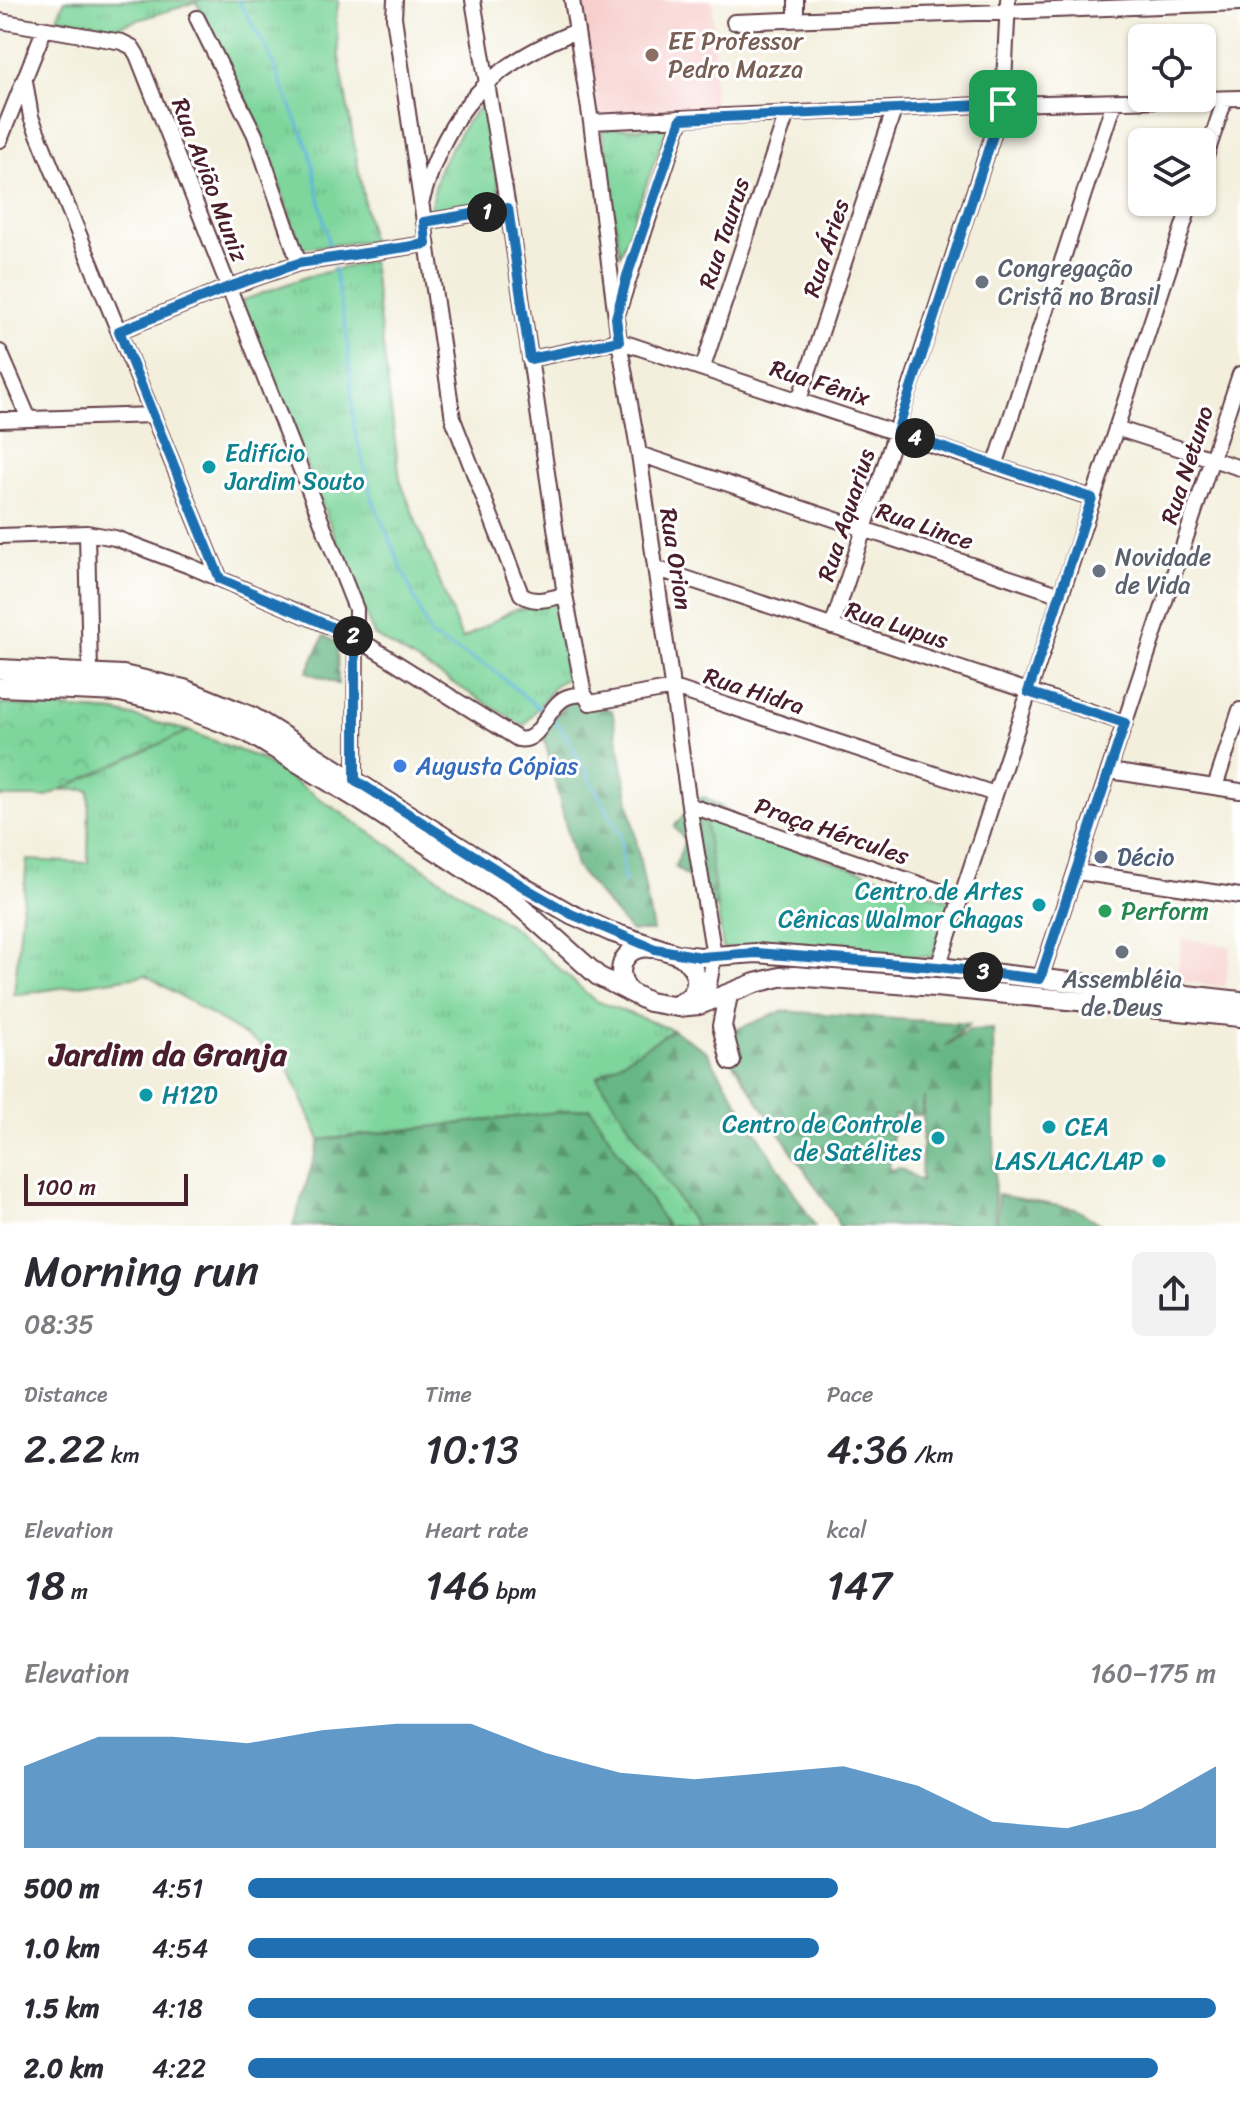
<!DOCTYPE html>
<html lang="en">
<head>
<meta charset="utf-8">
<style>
  body { margin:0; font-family:Sriracha,sans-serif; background:#f2f2f3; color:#2b2b33; height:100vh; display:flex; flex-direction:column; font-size:30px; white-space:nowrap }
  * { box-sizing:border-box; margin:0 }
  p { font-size:26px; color:#7c7c81 }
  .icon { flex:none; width:44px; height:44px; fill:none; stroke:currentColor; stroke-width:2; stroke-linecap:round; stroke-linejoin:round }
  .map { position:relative; height:1226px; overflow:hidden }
  .panel { display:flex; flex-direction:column; background:#fff; flex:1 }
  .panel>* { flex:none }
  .tools { position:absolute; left:1128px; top:24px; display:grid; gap:16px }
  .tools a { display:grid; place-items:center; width:88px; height:88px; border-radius:12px; background:#fff; box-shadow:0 2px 6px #0004; font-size:40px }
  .scale { position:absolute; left:24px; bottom:20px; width:164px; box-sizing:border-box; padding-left:8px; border:4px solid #4a1f2b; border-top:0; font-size:22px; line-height:28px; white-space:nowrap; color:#4a1f2b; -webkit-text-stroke:6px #fff; paint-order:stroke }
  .pin { position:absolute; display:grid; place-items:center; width:68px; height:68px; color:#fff; margin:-34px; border-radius:16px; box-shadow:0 4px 12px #0006 }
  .km { position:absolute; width:40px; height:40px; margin:-20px; border-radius:50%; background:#222; color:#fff; font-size:22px; line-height:40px; text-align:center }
  .round { display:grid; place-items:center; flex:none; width:84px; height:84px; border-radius:12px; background:#f2f2f3 }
  .summary { display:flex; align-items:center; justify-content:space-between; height:136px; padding:0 24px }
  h1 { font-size:44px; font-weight:600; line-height:60px }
  .figures { display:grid; grid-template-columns:repeat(3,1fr); gap:12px; height:136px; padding:8px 24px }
  .figures div { display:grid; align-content:center }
  .figures b { font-size:40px; font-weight:600 }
  .figures small { font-size:22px; font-weight:400 }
  .figures p { font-size:22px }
  .chart { height:224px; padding:16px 24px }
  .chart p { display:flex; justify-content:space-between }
  .chart svg { width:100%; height:144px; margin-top:8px; fill:#1f6fb2; opacity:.7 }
  ul { padding:0 24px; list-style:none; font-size:26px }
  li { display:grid; grid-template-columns:128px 96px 1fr; align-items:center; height:60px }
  li i { height:20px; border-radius:10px; background:#1f6fb2 }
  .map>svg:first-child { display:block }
</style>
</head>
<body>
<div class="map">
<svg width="1240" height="1226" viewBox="0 0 1240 1226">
  <defs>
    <pattern id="grass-tufts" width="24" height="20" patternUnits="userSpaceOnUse" patternTransform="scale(2)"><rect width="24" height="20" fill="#7ed69c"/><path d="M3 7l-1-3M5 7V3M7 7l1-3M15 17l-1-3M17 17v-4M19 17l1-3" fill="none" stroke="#6eb787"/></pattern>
    <pattern id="forest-firs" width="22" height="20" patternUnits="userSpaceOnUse" patternTransform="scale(2)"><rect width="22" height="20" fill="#66b784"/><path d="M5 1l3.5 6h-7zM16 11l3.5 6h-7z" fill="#56946c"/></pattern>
    <pattern id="park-crowns" width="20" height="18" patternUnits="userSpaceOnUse" patternTransform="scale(2)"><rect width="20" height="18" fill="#7ed69c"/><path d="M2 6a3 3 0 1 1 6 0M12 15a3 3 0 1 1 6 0" fill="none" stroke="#6eb787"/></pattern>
  </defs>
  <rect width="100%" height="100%" fill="#fff"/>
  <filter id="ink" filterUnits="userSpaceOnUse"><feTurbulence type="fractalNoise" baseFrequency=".0125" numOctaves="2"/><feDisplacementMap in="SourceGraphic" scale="16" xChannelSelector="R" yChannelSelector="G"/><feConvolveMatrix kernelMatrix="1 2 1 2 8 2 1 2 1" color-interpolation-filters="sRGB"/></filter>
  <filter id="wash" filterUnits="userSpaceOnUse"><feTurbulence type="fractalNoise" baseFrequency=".006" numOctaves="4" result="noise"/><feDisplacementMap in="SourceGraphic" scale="32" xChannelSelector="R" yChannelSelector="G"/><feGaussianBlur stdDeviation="1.8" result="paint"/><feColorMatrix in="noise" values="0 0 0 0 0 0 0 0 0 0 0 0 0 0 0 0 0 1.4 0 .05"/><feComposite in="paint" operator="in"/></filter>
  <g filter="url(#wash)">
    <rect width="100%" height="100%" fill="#f3efdc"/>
    <path fill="#f7d0ce" d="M583 0H713L714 109 599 114Z
      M1182 939 1231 946 1225 987 1176 980Z"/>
    <path fill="url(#grass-tufts)" stroke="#647a64" stroke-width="2" d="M65 0H339L336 17 339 57 371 241 301 248 259 126 196 2 113 28 57 17Z
      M486 99 501 202 429 214 439 168 466 123Z
      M667 128 620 256 602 129Z
      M372 261 400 480 462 639 513 610 562 603 576 674 556 684 524 726 374 635 241 301 306 277Z
      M0 704 116 712 188 731 259 758 515 929 594 1000 673 1030 597 1077 696 1226H667L590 1108 320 1140 285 1060 146 975 14 995 27 860 88 863 89 790 0 789Z"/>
    <path fill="url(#forest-firs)" stroke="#586b58" stroke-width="2" fill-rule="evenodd" d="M324 636 337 643 338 684 307 672Z
      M573 698 612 710 653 931H630L576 867 542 729Z
      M705 797 730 813 727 901 701 914 695 882 675 867 685 840 674 827 687 810 690 801Z
      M782 1011 969 1024 946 1046 969 1030 993 1029 995 1226H839L834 1214 732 1062 735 1030ZM924 1097 921 1181 900 1168 889 1170 894 1115H921Z
      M673 1030 706 1051 815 1226H696L597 1077Z
      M590 1108 667 1226H293L320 1140Z
      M998 1195 1076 1209 1103 1226H997Z"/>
    <path fill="url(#park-crowns)" stroke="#647a64" stroke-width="2" d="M0 704 116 712 188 731 45 797H0Z"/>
    <path fill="#7ed69c" stroke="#647a64" stroke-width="2" d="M705 818 950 901 932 957 737 947 723 949Z"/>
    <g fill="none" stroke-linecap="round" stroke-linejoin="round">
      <path stroke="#5eb5db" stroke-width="3" d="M238 0 267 49 310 152 330 250
        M334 268 347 336 354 426 372 498 431 637 491 668 541 710
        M554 721 561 727 621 835 624 884"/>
    </g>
  </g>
  <g filter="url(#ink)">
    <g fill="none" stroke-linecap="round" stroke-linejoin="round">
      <defs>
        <path id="street" d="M395 0 394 17 453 419 521 594C534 605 550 598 565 595
          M473 0 508 208 565 595 584 694
          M572 0 591 122 619 341 639 454 689 805 714 956 706 1002
          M796 0V19
          M197 18 255 135 299 263
          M0 21 122 42 132 47 137 55 356 609 355 780
          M734 22 1240 3
          M25 81 31 117 220 579
          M591 122 1003 104 1240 98
          M0 140 44 30
          M1202 168 1225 99
          M422 200C447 110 490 64 577 31
          M424 222 508 208
          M618 312 681 119
          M119 331 229 287 299 263 426 244
          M0 352 29 419
          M530 359 619 341 1092 498
          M703 367 787 113
          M799 400 894 110
          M0 420 153 415
          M1116 428 1240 468
          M639 454 1061 595
          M995 466 1114 102
          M87 533 90 673
          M0 536 87 533 115 538 192 567 355 637 518 739C541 744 546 707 565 698 570 695 578 695 584 694L590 703 674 688 995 794
          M655 568 1125 723
          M832 627 1003 104 1008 0
          M1110 771 1240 791
          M1215 787 1240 710
          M689 805 960 898
          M1077 872 1240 896
          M938 967 1191 202
          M1040 979 1240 374"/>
        <path id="secondary" d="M0 669 123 675 184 689 253 717 527 889 571 914 611 932 679 955 701 957 756 953 938 967 1240 1001
          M0 687 120 692 179 706 247 732 356 798 515 902 598 976 649 1002 678 1007 699 1005 755 983 780 977 794 976 935 987 1240 1017
          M629 992C612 971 624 944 652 948
          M728 995 722 1026 731 1061
          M676 1005C703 994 702 970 679 955"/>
      </defs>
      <use href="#street" stroke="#633e46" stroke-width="18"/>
      <use href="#secondary" stroke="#633e46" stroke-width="22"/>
      <use href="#street" stroke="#fff" stroke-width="14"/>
      <use href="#secondary" stroke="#fff" stroke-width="18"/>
    </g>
  </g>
  <g fill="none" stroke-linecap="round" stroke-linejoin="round" filter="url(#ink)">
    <defs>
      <path id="route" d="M1003 104 897 432 1092 498 1028 692 1125 723 1040 979 938 967 756 953 701 957 655 949 571 914 527 889 355 780V637L220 579 119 331 229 287 299 263 426 244 424 222 508 208 530 359 619 341 616 318 627 276 681 119Z"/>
    </defs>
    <use href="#route" stroke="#fff" stroke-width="16"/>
    <use href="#route" stroke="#1f6fb2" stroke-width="10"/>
  </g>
  <circle fill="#8d6e63" stroke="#fff" stroke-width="3" cx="652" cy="55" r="8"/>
  <g fill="#6b7280" stroke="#fff" stroke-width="3">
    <circle cx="982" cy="282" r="8"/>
    <circle cx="1099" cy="571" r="8"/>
    <circle cx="1122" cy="952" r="8"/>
  </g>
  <g fill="#0f9aa8" stroke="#fff" stroke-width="3">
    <circle cx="209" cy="467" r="8"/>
    <circle cx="1039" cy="905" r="8"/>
    <circle cx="146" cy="1095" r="8"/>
    <circle cx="1049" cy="1127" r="8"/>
    <circle cx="938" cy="1138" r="8"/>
    <circle cx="1159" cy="1161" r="8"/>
  </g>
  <circle fill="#3f7fe0" stroke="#fff" stroke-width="3" cx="400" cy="766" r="8"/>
  <circle fill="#5c6f8a" stroke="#fff" stroke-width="3" cx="1101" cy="857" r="8"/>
  <circle fill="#2e9e5b" stroke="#fff" stroke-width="3" cx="1105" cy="911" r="8"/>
  <g text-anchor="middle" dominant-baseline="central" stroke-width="6" stroke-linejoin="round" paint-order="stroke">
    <g font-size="24" fill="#785e54" stroke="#fff" text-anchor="start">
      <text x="668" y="41">EE Professor<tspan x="668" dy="28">Pedro Mazza</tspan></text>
    </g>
    <g font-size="24" fill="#4a1f2b" stroke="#fff">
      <text transform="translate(210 180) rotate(69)">Rua Avião Muniz</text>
      <text transform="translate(724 233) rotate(-72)">Rua Taurus</text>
      <text transform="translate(826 248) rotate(-72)">Rua Áries</text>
      <text transform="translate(820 383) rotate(18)">Rua Fênix</text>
      <text transform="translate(1187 465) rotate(-72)">Rua Netuno</text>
      <text transform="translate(846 515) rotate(-72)">Rua Aquarius</text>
      <text transform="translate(925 526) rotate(19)">Rua Lince</text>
      <text transform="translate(676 559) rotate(81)">Rua Orion</text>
      <text transform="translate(897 625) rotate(18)">Rua Lupus</text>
      <text transform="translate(754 691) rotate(18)">Rua Hidra</text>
      <text transform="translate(832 831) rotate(19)">Praça Hércules</text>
    </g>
    <g font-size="24" fill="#5b616d" stroke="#fff" text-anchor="start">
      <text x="998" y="268">Congregação<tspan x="998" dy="28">Cristã no Brasil</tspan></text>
      <text x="1115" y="557">Novidade<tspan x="1115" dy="28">de Vida</tspan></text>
      <text x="1122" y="979" text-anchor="middle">Assembléia<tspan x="1122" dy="28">de Deus</tspan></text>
    </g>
    <g font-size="24" fill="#0d838f" stroke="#fff" text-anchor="start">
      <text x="225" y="453">Edifício<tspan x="225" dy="28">Jardim Souto</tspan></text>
      <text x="1023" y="891" text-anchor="end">Centro de Artes<tspan x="1023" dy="28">Cênicas Walmor Chagas</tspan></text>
      <text x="162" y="1095">H12D</text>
      <text x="922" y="1124" text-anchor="end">Centro de Controle<tspan x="922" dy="28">de Satélites</tspan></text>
      <text x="1065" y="1127">CEA</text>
      <text x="1143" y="1161" text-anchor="end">LAS/LAC/LAP</text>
    </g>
    <g font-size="24" fill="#366cbe" stroke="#fff" text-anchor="start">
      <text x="416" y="766">Augusta Cópias</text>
    </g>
    <g font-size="24" fill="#4e5e75" stroke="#fff" text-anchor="start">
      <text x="1117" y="857">Décio</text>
    </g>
    <g font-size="24" fill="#27864d" stroke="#fff" text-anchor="start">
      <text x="1121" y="911">Perform</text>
    </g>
    <g font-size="32" font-weight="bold" fill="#4a1f2b" stroke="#fff">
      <text x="168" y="1054">Jardim da Granja</text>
    </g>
  </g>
</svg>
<div class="tools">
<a><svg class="icon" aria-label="locate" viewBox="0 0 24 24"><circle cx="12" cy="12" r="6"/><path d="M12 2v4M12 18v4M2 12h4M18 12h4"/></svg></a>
<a><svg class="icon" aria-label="layers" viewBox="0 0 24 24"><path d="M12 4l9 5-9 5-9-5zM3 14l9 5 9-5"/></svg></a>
</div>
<div class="scale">100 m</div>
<div class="pin" style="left:1003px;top:104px;background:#1e9e55"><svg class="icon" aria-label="arrive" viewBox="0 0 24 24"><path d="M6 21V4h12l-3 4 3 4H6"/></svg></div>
<b class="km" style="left:487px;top:212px">1</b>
<b class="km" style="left:353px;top:636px">2</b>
<b class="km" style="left:983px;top:972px">3</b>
<b class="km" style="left:915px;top:438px">4</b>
</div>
<section class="panel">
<div class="summary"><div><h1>Morning run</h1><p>08:35</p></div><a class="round"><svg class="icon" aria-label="share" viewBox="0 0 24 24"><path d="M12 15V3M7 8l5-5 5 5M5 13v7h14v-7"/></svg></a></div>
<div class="figures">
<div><p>Distance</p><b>2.22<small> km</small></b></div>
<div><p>Time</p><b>10:13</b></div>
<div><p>Pace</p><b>4:36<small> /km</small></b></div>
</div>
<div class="figures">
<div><p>Elevation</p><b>18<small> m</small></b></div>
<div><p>Heart rate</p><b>146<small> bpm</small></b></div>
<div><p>kcal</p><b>147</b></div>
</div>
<div class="chart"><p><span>Elevation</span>160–175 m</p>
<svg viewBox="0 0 160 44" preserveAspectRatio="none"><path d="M0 44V19L10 10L20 10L30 12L40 8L50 6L60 6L70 15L80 21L90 23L100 21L110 19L120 25L130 36L140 38L150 32L160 19V44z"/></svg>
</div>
<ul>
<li><b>500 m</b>4:51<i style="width:61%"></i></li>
<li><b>1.0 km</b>4:54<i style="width:59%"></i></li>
<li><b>1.5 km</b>4:18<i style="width:100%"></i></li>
<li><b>2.0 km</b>4:22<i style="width:94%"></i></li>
</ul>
</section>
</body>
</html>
